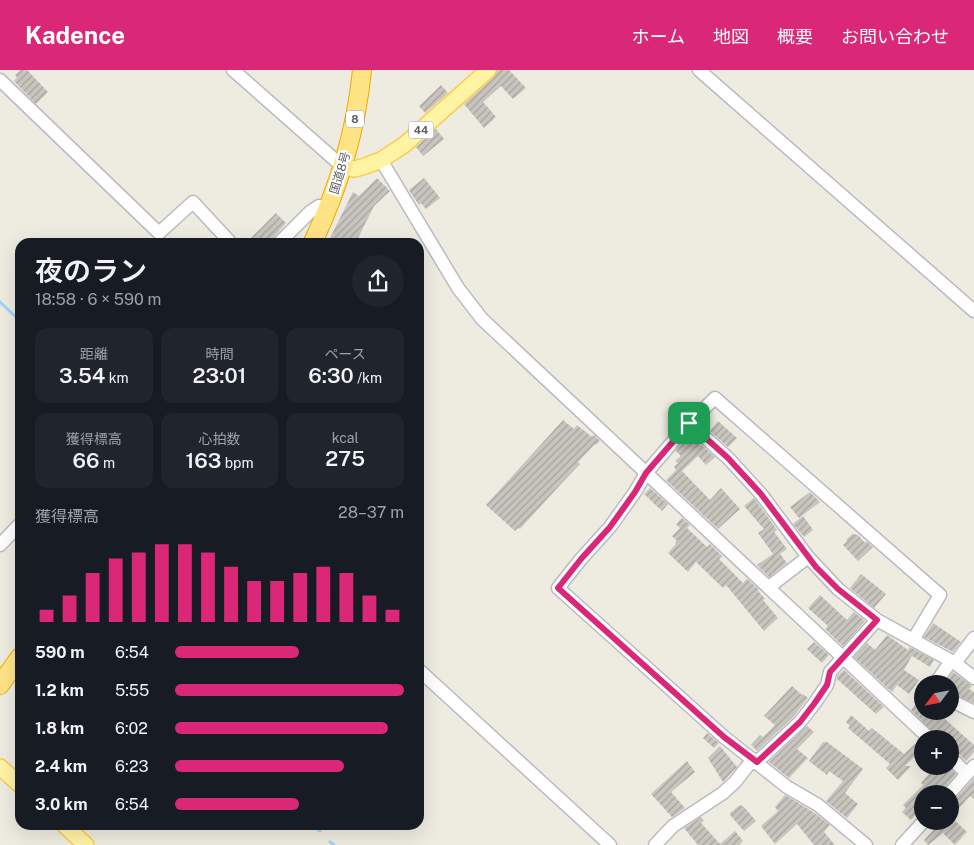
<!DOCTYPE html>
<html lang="ja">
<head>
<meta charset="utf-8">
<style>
  body { margin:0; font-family:"Public Sans","Noto Sans JP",sans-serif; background:#20242c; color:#f1f3f6; height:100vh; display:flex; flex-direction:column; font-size:19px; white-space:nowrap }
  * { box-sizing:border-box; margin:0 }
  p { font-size:16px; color:#9ea1a6 }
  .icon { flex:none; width:28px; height:28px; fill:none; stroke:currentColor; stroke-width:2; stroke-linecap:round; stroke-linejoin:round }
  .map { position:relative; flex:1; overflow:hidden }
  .sheet { position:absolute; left:15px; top:168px; width:409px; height:592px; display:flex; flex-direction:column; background:#171b24; border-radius:15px; box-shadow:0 5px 20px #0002 }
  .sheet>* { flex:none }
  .needle { width:32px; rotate:238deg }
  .controls { position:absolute; left:914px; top:605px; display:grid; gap:10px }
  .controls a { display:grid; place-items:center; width:45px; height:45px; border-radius:50%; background:#171b24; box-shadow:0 5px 20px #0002; font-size:25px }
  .pin { position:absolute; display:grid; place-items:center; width:42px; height:42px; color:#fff; margin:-21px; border-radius:10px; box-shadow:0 2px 8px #0006 }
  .round { display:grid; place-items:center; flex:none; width:52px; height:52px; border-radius:26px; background:#20242c }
  .summary { display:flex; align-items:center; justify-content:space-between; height:85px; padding:0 20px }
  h1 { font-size:28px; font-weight:600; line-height:38px }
  .metrics { display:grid; grid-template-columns:repeat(3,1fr); gap:8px; height:85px; padding:5px 20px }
  .metrics div { display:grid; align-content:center; border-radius:12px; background:#20242c; text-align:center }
  .metrics b { font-size:21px; font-weight:600 }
  .metrics small { font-size:14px; font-weight:400 }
  .metrics p { font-size:14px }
  .chart { height:140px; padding:10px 20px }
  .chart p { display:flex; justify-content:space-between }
  .chart svg { width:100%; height:90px; margin-top:5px; stroke:#db2777; stroke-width:6 }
  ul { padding:0 20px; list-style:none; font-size:16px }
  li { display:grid; grid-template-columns:80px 60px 1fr; align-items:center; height:38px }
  li i { height:12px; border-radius:6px; background:#db2777 }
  header { display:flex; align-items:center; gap:30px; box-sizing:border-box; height:70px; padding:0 25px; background:#db2777; color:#fff }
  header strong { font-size:24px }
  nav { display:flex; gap:28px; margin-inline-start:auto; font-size:18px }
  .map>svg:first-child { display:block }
</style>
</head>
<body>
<header>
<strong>Kadence</strong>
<nav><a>ホーム</a><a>地図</a><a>概要</a><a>お問い合わせ</a></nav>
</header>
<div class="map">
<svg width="974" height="775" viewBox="0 0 974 775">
  <defs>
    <pattern id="building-hatch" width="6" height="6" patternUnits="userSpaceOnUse" patternTransform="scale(1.25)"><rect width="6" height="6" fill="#c8c5be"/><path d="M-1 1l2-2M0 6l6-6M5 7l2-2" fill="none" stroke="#a5a39e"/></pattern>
  </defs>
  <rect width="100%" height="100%" fill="#eeebe1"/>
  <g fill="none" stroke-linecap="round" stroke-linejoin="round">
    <path stroke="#9fd3ff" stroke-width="3" d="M0 232 20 251
      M313 755 320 761
      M330 772 334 775"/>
  </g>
  <path fill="url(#building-hatch)" d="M20 0H27L48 22 36 34 14 11 17 7 15 5Z
    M497 0H509L526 18 513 29 501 16 483 32 496 47 484 58 464 34 494 7Z
    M441 15 448 23 425 43 419 36Z
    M436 59 444 69 423 86 416 77Z
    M377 108 390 121 374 136 356 172H328L353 122 359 126Z
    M424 108 440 128 426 139 421 133 419 135 409 120Z
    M276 143 286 153 274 167 272 172H247Z
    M563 350 574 359 577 355 592 367 594 365 600 371 596 375 595 374 578 392 580 394 561 414 520 459 518 458 515 461 486 435Z
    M718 351 737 368 728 377 710 361Z
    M690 365 715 387 706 395 698 386 682 401 710 430 721 418 740 439 718 459 666 410 676 400 674 397 678 393 675 391 681 386 676 381Z
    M650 418 668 434 662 441 644 424Z
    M810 422 820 432 799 448 790 437Z
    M754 428 777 460 774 462 787 479 780 484 787 493 769 507 757 495 773 484 758 463 764 459 744 436Z
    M803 446 813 460 804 467 793 454Z
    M682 448 690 455 687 458 707 477 710 474 722 486 719 489 743 513 747 509 759 520 758 521 765 529 763 530 778 548 764 561 726 515 723 518 696 492 688 502 668 483 676 474 675 473 677 471 672 466 680 458 676 454Z
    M852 464 858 465 865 473 866 471 873 477 858 491 843 475 847 471 846 470Z
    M861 504 886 524 874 538 850 518Z
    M820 525 847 550 854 542 865 551 843 576 825 559 828 556 808 538Z
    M933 553 961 572 953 582 924 567Z
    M887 565 908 580 910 577 934 590 930 597 912 586 904 600 919 610 909 624 897 615 892 622 854 587 867 573 875 580Z
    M814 572 829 585 822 593 807 579Z
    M844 600 884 637 876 644 837 609V606Z
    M953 602 972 616 969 619 974 622V633L950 622V614H945Z
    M792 616 802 625 803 624 808 628 794 646 757 681 751 675 760 665 763 667 775 655 764 646Z
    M916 634 922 641H936L974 675V682L966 691 956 681 950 679V669H940L911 640Z
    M851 645 869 661 872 658 904 684 915 674 921 680 905 696H911L898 710 886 698 890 694 848 658 850 656 846 652Z
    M807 656 814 662 797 679 808 688 789 708 769 692Z
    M707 663 719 673 714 678 703 668Z
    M823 672H827L863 699 845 723 858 734 847 748 826 731 843 711 829 701 827 705 809 691Z
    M720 676 737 697 723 712 708 688Z
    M687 691 695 702 671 722 685 738 672 747 651 724Z
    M936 696H948L956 704 943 719 941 724H922V732L916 739 919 741 911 750 902 742 906 738 903 735 923 715 921 713Z
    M974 708V729L970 726 951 747 967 762 955 775 943 763 928 775 924 770 942 751H950V732L955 729Z
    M785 725 813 742 830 755 824 762 835 775H814L797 754 775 774 761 756 778 741 775 737Z
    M740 735 744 737 756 751 744 761 730 745V743Z
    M701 747 704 750 701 753 720 774 735 761 743 771 739 775H698L684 758Z"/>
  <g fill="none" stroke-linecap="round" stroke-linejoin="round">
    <defs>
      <path id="minor" d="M233 0 343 97
        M699 0 974 241
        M0 10 159 163 193 132 230 172
        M381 90 458 218 482 249 930 669
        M280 172 310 142 319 136 329 138
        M689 353 728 388 761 424 808 487 838 519 877 550 955 593 974 608
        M0 475 20 454
        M769 517 808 487
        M955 593 974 568
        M419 600 610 775
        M935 614 951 591
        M950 630 974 642
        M950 687 967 704
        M757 692 800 652 814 634 827 615 830 602 877 550
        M949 724 974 696
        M655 775 673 756 723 723 735 712 753 689
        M866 775 818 735 787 717 724 667 558 518 581 489 610 457 635 422 646 403 689 353 715 328 940 525 913 570
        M902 775 924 751"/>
      <path id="major" d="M343 97 355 99 365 96 381 90 404 75 488 0
        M0 697 20 715
        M64 755 86 775"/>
      <path id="highway" d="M313 172C339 117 356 62 362 0
        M0 615 20 587"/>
    </defs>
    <use href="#minor" stroke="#b9bbc1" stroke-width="15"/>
    <use href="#major" stroke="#f9ce4f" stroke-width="18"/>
    <use href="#highway" stroke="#eeab00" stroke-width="20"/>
    <use href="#minor" stroke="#fff" stroke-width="12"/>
    <use href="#major" stroke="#fff3a4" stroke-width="15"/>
    <use href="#highway" stroke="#ffe486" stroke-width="18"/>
  </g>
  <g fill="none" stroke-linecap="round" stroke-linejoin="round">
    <defs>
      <path id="route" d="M689 353 728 388 761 424 816 497 838 519 877 550 830 602 827 615 814 634 800 652 757 692 724 667 558 518 581 489 610 457 635 422 646 403Z"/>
    </defs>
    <use href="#route" stroke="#fff" stroke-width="10"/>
    <use href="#route" stroke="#db2777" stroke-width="6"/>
  </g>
  <g text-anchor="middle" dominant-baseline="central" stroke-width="4.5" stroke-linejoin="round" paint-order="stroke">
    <g fill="#fff" stroke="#8c8e92" stroke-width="1">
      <rect x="346" y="40.5" width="18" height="17" rx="4"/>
      <rect x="408.5" y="51.5" width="25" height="17" rx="4"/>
    </g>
    <g font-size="11" font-weight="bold" fill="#5a5d63">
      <text x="355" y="49">8</text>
      <text x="421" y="60">44</text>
    </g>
    <g font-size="12" fill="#5a5d63" stroke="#fff">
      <text transform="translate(340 103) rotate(-73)">国道8号</text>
    </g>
  </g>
</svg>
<div class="controls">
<a><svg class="needle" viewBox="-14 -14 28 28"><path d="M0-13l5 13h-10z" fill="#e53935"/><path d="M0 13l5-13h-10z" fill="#9ea1a6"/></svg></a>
<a>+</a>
<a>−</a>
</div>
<div class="pin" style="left:689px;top:353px;background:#1e9e55"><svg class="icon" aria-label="arrive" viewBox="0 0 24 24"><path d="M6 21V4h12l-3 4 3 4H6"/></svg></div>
<section class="sheet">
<div class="summary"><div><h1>夜のラン</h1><p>18:58 · 6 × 590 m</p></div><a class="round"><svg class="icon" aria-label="share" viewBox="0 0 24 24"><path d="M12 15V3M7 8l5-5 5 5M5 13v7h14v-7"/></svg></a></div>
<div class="metrics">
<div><p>距離</p><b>3.54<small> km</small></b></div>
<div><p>時間</p><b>23:01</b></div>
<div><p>ペース</p><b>6:30<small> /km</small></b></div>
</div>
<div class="metrics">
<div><p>獲得標高</p><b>66<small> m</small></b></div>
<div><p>心拍数</p><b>163<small> bpm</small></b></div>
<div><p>kcal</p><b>275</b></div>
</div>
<div class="chart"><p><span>獲得標高</span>28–37 m</p>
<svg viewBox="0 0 160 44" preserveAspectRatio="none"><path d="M5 44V38M15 44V31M25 44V20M35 44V13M45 44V10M55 44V6M65 44V6M75 44V10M85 44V17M95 44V24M105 44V24M115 44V20M125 44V17M135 44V20M145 44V31M155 44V38"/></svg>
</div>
<ul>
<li><b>590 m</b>6:54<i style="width:54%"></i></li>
<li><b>1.2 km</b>5:55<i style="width:100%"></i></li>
<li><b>1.8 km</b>6:02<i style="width:93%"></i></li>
<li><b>2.4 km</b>6:23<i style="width:74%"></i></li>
<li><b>3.0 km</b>6:54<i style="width:54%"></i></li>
</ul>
</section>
</div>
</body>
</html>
